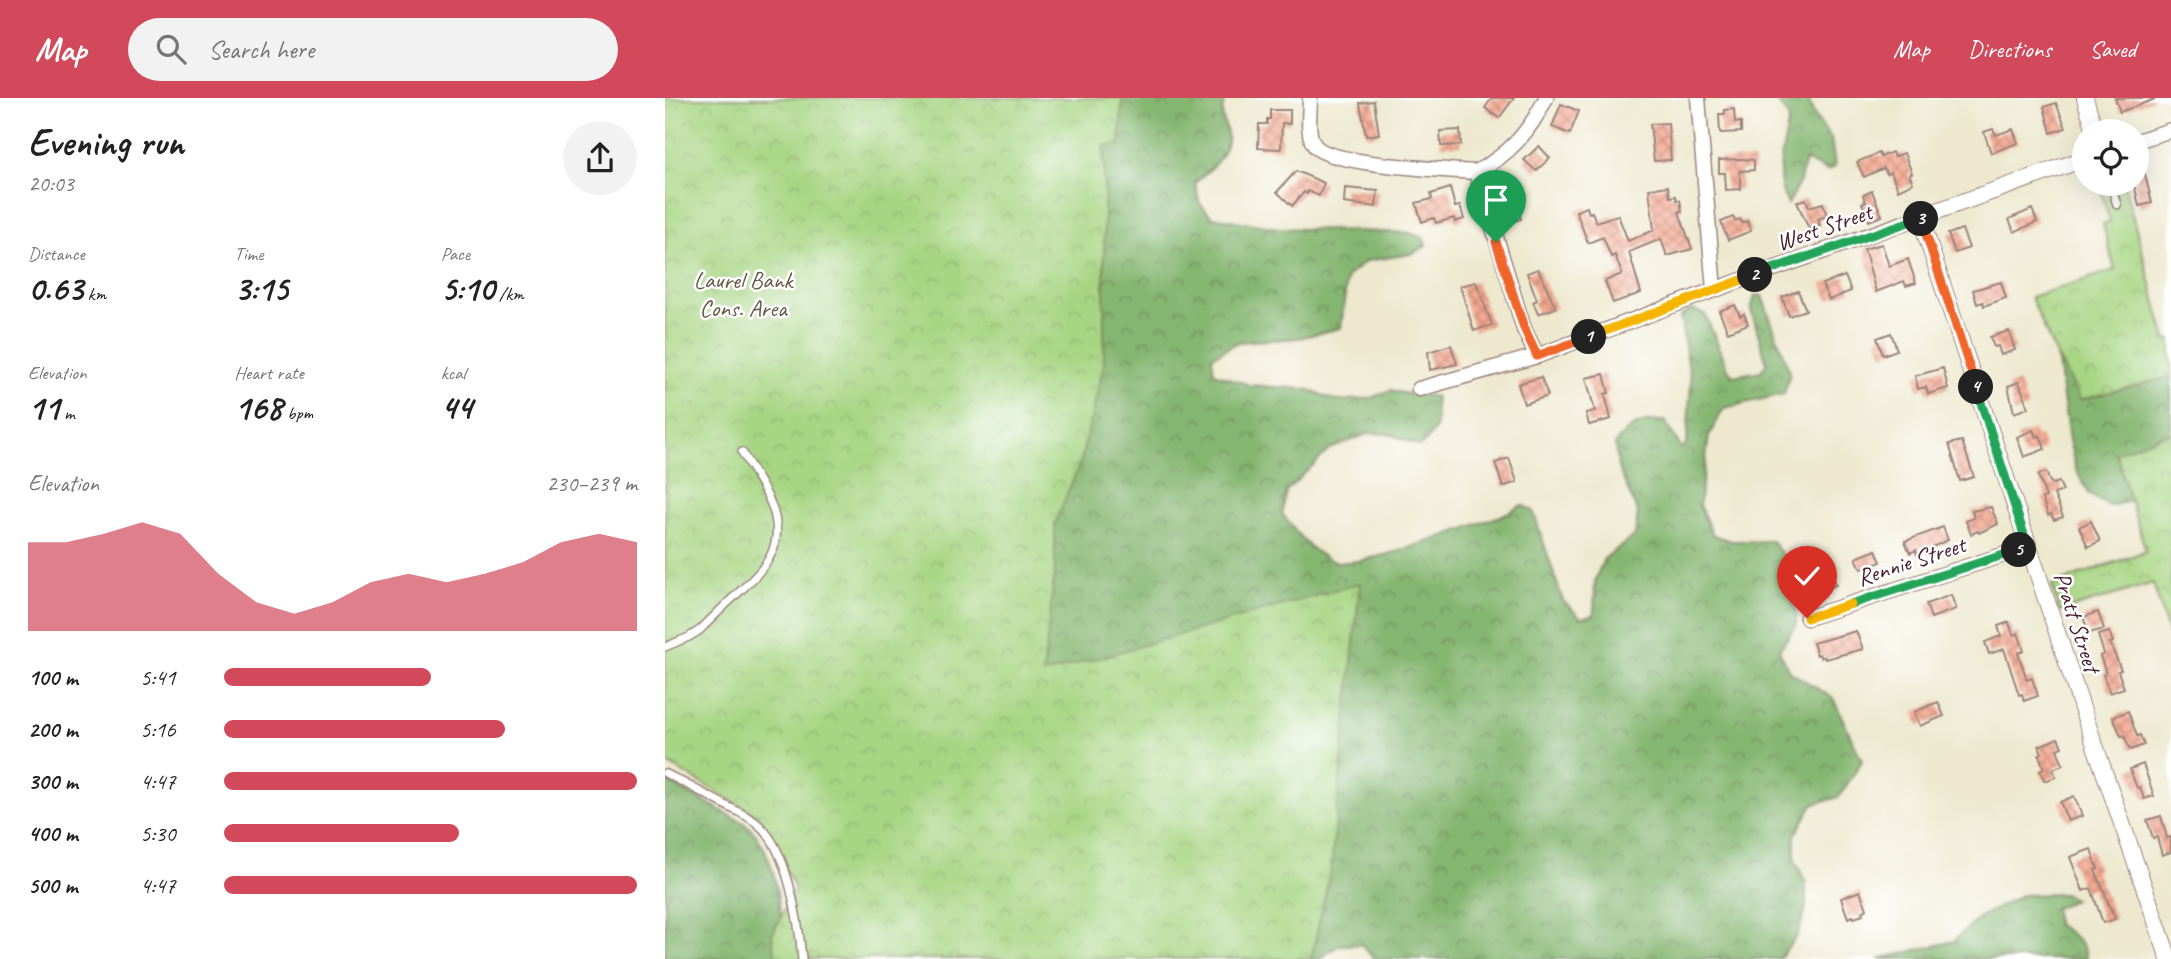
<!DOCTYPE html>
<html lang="en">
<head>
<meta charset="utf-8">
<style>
  body { margin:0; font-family:Caveat,sans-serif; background:#f2f2f2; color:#222; height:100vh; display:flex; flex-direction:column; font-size:26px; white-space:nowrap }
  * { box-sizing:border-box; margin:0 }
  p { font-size:23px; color:#767676 }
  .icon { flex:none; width:38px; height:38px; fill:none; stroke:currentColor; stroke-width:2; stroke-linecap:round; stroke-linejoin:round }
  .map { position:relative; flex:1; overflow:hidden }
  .side { display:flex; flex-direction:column; background:#fff; width:665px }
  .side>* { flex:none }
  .buttons { position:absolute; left:1407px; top:21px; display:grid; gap:14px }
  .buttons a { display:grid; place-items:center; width:77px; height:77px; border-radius:50%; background:#fff; box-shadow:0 7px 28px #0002; font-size:35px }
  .pin { position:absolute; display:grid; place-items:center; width:60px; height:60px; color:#fff; margin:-72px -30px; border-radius:50% 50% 50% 0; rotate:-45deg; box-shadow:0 0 7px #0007 }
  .pin .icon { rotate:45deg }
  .km { position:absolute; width:35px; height:35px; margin:-18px; border-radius:50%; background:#222; color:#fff; font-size:19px; line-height:35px; text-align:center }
  .round { display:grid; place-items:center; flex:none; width:74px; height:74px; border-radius:37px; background:#f2f2f2 }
  .head { display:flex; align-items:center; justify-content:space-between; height:119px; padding:0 28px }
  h1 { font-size:38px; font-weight:800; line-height:52px }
  .stats { display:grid; grid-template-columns:repeat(3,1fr); gap:10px; height:119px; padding:7px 28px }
  .stats div { display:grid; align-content:center }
  .stats b { font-size:35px; font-weight:800 }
  .stats small { font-size:19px; font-weight:400 }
  .stats p { font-size:19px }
  .chart { height:196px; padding:14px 28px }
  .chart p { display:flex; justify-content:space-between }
  .chart svg { width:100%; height:126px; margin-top:7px; fill:#d1495b; opacity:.7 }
  ul { padding:0 28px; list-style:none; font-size:23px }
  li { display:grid; grid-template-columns:112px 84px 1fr; align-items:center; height:52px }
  li i { height:18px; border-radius:9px; background:#d1495b }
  header { display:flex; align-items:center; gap:42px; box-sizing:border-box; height:98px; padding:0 35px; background:#d1495b; color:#fff }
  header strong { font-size:33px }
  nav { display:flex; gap:38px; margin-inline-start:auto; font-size:24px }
  .search { width:490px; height:63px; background:#f2f2f2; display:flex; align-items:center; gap:18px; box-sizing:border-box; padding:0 24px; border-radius:38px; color:#767676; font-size:26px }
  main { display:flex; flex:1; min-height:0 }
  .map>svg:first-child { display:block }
</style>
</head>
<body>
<header>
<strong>Map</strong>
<div class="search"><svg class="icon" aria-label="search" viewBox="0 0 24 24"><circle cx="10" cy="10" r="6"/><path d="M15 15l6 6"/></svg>Search here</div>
<nav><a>Map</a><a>Directions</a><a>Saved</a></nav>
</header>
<main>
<section class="side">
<div class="head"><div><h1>Evening run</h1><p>20:03</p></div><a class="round"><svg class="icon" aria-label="share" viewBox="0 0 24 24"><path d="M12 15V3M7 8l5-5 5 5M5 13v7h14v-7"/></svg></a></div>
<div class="stats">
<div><p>Distance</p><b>0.63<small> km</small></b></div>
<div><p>Time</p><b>3:15</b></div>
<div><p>Pace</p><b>5:10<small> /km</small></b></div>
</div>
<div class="stats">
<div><p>Elevation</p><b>11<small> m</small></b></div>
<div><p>Heart rate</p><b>168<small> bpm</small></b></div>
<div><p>kcal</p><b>44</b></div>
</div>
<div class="chart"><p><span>Elevation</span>230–239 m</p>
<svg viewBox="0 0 160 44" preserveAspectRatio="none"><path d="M0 44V13L10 13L20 10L30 6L40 10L50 24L60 34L70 38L80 34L90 27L100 24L110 27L120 24L130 20L140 13L150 10L160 13V44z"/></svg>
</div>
<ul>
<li><b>100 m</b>5:41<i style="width:50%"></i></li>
<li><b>200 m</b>5:16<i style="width:68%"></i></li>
<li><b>300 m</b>4:47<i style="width:100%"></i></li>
<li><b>400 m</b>5:30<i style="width:57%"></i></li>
<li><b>500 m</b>4:47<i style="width:100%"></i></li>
</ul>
</section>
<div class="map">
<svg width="1506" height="861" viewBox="0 0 1506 861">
  <defs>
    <pattern id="forest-crowns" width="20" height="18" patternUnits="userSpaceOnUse" patternTransform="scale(1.75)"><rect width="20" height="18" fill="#85b671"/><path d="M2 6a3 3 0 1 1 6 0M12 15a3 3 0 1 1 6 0" fill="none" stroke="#6f935d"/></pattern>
    <pattern id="park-crowns" width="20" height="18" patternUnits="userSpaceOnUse" patternTransform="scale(1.75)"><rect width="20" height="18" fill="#a7d583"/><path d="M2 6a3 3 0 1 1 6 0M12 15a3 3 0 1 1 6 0" fill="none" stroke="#91b671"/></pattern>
    <pattern id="building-cross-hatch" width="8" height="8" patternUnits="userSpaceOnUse" patternTransform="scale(1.75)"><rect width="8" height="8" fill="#f4a890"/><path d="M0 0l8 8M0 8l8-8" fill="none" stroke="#c88876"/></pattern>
  </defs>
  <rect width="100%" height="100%" fill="#fff"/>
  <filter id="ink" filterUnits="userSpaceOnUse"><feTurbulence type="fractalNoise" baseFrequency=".0143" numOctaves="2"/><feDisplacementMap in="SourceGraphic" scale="14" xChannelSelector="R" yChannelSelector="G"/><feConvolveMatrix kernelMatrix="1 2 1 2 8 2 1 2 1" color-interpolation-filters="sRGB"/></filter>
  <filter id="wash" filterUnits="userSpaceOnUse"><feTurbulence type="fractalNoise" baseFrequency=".00686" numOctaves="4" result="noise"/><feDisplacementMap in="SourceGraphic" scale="28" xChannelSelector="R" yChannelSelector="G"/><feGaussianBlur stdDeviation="1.57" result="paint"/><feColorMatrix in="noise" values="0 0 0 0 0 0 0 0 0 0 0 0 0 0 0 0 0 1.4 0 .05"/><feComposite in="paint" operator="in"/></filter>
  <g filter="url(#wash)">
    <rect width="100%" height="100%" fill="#ede8ce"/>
    <path fill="url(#forest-crowns)" stroke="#686a4e" stroke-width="2" d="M0 0H561C551 21 565 27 562 44 558 62 543 73 530 85L535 106 547 119 613 130 745 135 758 140 761 148 746 156 701 163 682 179 676 230 634 240 573 244 547 259 549 275 584 287 642 291 672 303 706 300 726 292C741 298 755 295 771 299 767 328 781 325 755 348L725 336 704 335 665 351 621 393 617 416C632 434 645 455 668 463 697 472 803 428 836 418L857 407 868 413 898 503 916 520 929 517 930 482 939 461 970 437 973 415 953 369 950 346C964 327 977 322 1000 323L1016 350 1022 346 1026 283 1015 219 1026 211 1040 216 1063 271 1068 278 1096 273 1102 265 1086 212 1090 197 1097 198 1125 275 1119 296 1059 310 1044 337 1034 407 1048 437 1066 443H1107L1118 458 1121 487 1131 511V527L1114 552 1124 573 1168 600 1197 663 1174 699 1148 706 1130 737V763L1141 785V810L1133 836 1114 861H709L697 847H674L654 861H363Z
      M1110 0H1143L1148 15 1166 41 1170 69 1162 73 1140 62 1135 83 1123 106C1107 81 1119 48 1124 21Z
      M1438 126 1501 242H1506V533L1503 534 1488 485 1394 514 1387 487 1481 453 1466 403 1444 408 1425 397 1411 372 1404 342 1392 257 1366 199 1450 172Z
      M0 682 81 726C115 756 114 818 121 861H0Z
      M1401 796 1409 802 1390 810 1391 826C1405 835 1421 844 1421 861H1214L1289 843 1313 820 1357 797Z"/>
    <path fill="url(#park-crowns)" stroke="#787a57" stroke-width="2" d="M0 0H457L455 46 439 48V266L416 362 390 426V471L378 576 695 485 666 770 646 861H111L107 837 130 791 111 750 92 717 0 664Z
      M1434 86H1459L1501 242H1506V283L1504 279 1415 302 1387 248 1366 199 1450 172 1438 126 1445 124Z
      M1506 334V544L1488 485 1394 514 1387 487 1481 454 1451 355Z"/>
    <g id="blocks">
      <path fill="url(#building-cross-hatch)" d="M827 0H849L834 20 820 10Z
        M1450 0H1489L1490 1 1455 14Z
        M709 3 714 36 701 38 695 5Z
        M1391 5 1401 30 1386 35 1379 9Z
        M896 6 914 13 905 36 887 29Z
        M1069 11 1070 25 1076 24V34L1055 35 1054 16H1060V12Z
        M605 12H625V26L617 25 616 51 593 50 594 26H602V21H605Z
        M1003 25 1006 62 989 63 985 26Z
        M1328 31 1331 37 1348 31 1353 45 1326 55 1319 34Z
        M795 32 796 47 776 48 775 33Z
        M874 48 885 60 871 73 859 62Z
        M1227 54 1229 59 1239 55 1247 75 1244 76 1248 85 1233 92 1226 74 1222 76 1219 70 1199 79 1192 64 1214 55 1216 59Z
        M1476 60 1487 105 1474 108 1469 86H1472V61Z
        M1075 61 1089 62V72L1075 73 1076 91 1061 92 1060 75H1054V62Z
        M631 73 659 85 654 98 643 93 642 96 639 94 627 108 612 94Z
        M1003 88 1005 99 1011 98 1012 102H1015L1017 113 1014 114 1027 151 1002 158 996 141 964 154 976 195 948 205 940 183 957 176 950 157 946 159 938 139 923 145 911 113 922 109 924 115 927 114 931 124 953 117 963 143 989 132 984 91Z
        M680 90 713 93 711 109 679 105Z
        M785 90 790 109 795 108 799 121 790 124 789 120 771 125 769 120 757 124 751 105 767 101 766 96Z
        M848 91 856 121 842 125 838 111 834 112 831 101 835 100 833 95Z
        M1207 93 1217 118 1204 123 1197 105 1201 104 1198 97Z
        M1141 101 1144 109 1158 105 1162 118 1153 121 1155 127 1144 131 1132 104Z
        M1367 111 1372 124 1349 134 1344 121Z
        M1068 119 1070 123 1075 121 1077 125 1082 123 1086 133 1063 142 1056 124Z
        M1297 131 1304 150 1290 155 1283 136Z
        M1217 146 1224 168 1243 161 1251 185 1241 188 1239 183 1211 194 1199 151Z
        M873 171 891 210 873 216 868 204 872 202 862 175Z
        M1180 178 1186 193 1164 202 1157 186Z
        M811 184 827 227 809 233 795 188Z
        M1336 184 1341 200 1319 208 1318 204 1312 206 1308 192Z
        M1133 193 1141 212 1124 218 1117 199Z
        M1070 207 1075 218 1079 216 1083 226 1063 234 1054 213Z
        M1344 233 1350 252 1336 257 1333 248 1329 249 1325 239Z
        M1226 235 1232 252 1218 257 1212 240Z
        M786 247 792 266 765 272 763 254Z
        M1278 270 1283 290 1263 296 1261 289 1253 291 1250 278Z
        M939 276 944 295 940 296 946 321 924 327 921 315 930 313 921 280Z
        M876 279 883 298 859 306 853 286Z
        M1354 284 1363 310 1349 315 1343 288Z
        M1368 332 1371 339 1375 338 1380 351 1359 359 1352 339Z
        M1297 343 1309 379 1295 383 1284 346Z
        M844 360 852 384 838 389 830 365Z
        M1381 374 1385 384 1388 386 1394 384 1398 393 1389 396 1398 419 1389 422 1386 416 1383 417 1377 400 1381 399 1373 377Z
        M1326 409 1333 426 1314 435 1313 433 1306 436 1301 423 1309 420 1307 413Z
        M1426 423 1435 443 1423 449 1414 429Z
        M1278 429 1283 442 1252 456 1251 452 1245 455 1240 443Z
        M1211 452 1216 464 1196 471 1191 460Z
        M1165 472 1171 487 1153 494 1151 489 1132 496 1128 486Z
        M1286 497 1291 511 1266 520 1261 506Z
        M1433 514 1439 531 1424 535 1418 519Z
        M1344 524 1348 537 1353 535 1359 553 1353 555 1362 582 1367 580 1373 598 1359 603 1357 596 1354 597 1339 551 1324 556 1320 544 1336 538 1333 528Z
        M1191 533 1198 551 1160 561 1159 558 1156 560 1154 556 1152 557 1148 545Z
        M1444 534 1448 544 1445 545 1456 572 1453 573 1459 590 1445 595 1438 577 1441 575 1435 558 1439 556 1433 537Z
        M1273 604 1279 618 1255 628 1249 614Z
        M1463 613 1472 638 1475 637 1479 647 1465 652 1459 637 1456 638 1448 619Z
        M1393 640 1397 649 1392 651 1398 667 1388 671 1391 679 1380 683 1375 673 1379 671 1374 657 1377 655 1374 648Z
        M1478 666 1489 698 1479 701 1475 689 1472 690 1465 671Z
        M1409 698 1417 718 1403 723 1395 704Z
        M1496 718 1502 740 1506 739V754L1497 757 1492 739 1488 740 1482 722Z
        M1426 751 1433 771 1430 772 1450 821 1438 825 1426 790 1418 793 1405 759Z
        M1195 793 1202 811 1197 814 1198 817 1189 820 1188 818 1183 820 1176 800Z"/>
    </g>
  </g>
  <g filter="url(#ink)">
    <use href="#blocks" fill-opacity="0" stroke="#9c847c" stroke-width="2"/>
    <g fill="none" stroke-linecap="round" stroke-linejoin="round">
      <defs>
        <path id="service" d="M1446 86 1452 107
          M0 549 24 539 35 532C47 520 58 509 70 498 99 471 123 449 106 406 99 388 86 371 77 354
          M0 675C21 686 42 697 62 708 73 714 86 719 95 728 123 753 134 825 137 861"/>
        <path id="minor" d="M645 0C645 14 641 37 650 48 665 67 783 72 811 74
          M1033 0 1049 192
          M1472 43 1506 32
          M872 258 859 231 811 74C844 57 865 33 881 0
          M754 291 872 258 1049 192 1255 119
          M1142 520 1363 449"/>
        <path id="tertiary" d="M1420 0 1430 33
          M1419 61 1255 119 1418 613 1504 861"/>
      </defs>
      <use href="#service" stroke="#9c847c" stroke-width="10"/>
      <use href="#minor" stroke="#9c847c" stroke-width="17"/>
      <use href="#tertiary" stroke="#9c847c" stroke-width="18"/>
      <use href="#service" stroke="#fff" stroke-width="7"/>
      <use href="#minor" stroke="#fff" stroke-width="14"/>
      <use href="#tertiary" stroke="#fff" stroke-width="16"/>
    </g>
  </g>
  <g fill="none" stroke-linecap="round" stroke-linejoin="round" filter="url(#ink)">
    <defs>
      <path id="split-1" d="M831 144 859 230 872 258 924 239"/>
      <path id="split-2" d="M924 239 1090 177"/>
      <path id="split-3" d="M1090 177 1255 120 1256 121"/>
      <path id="split-4" d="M1256 121 1311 289"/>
      <path id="split-5" d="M1311 289 1363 449 1354 452"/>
      <path id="split-6" d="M1186 506 1354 452"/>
      <path id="split-7" d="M1142 520 1186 506"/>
    </defs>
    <use href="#split-1" stroke="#fff" stroke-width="14"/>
    <use href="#split-2" stroke="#fff" stroke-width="14"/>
    <use href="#split-3" stroke="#fff" stroke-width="14"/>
    <use href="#split-4" stroke="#fff" stroke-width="14"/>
    <use href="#split-5" stroke="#fff" stroke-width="14"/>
    <use href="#split-6" stroke="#fff" stroke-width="14"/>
    <use href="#split-7" stroke="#fff" stroke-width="14"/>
    <use href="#split-1" stroke="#f0652b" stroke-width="9"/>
    <use href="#split-2" stroke="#f5b400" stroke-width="9"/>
    <use href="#split-3" stroke="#22a559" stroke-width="9"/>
    <use href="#split-4" stroke="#f0652b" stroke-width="9"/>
    <use href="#split-5" stroke="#22a559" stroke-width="9"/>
    <use href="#split-6" stroke="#22a559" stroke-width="9"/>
    <use href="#split-7" stroke="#f5b400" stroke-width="9"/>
  </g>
  <g text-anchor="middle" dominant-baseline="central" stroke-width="5" stroke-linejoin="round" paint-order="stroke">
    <g font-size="24" fill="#4a1f2b" stroke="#fff">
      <text transform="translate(1159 129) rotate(-19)">West Street</text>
      <text transform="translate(1246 463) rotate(-18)">Rennie Street</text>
      <text transform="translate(1412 524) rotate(72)">Pratt Street</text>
    </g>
    <g font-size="24" fill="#665645" stroke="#fff">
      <text x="78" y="182">Laurel Bank<tspan x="78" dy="28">Cons. Area</tspan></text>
    </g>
  </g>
</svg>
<div class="buttons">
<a><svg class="icon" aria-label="locate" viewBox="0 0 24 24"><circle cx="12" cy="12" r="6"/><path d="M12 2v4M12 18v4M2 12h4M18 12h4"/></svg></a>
</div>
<div class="pin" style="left:831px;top:144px;background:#1e9e55"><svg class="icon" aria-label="arrive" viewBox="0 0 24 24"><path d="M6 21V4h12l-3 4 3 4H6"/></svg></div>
<div class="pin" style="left:1142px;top:520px;background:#d93025"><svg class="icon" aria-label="check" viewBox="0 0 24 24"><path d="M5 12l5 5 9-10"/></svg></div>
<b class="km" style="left:924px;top:239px">1</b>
<b class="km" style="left:1090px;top:177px">2</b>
<b class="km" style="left:1256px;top:121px">3</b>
<b class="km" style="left:1311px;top:289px">4</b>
<b class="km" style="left:1354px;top:452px">5</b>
</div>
</main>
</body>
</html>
